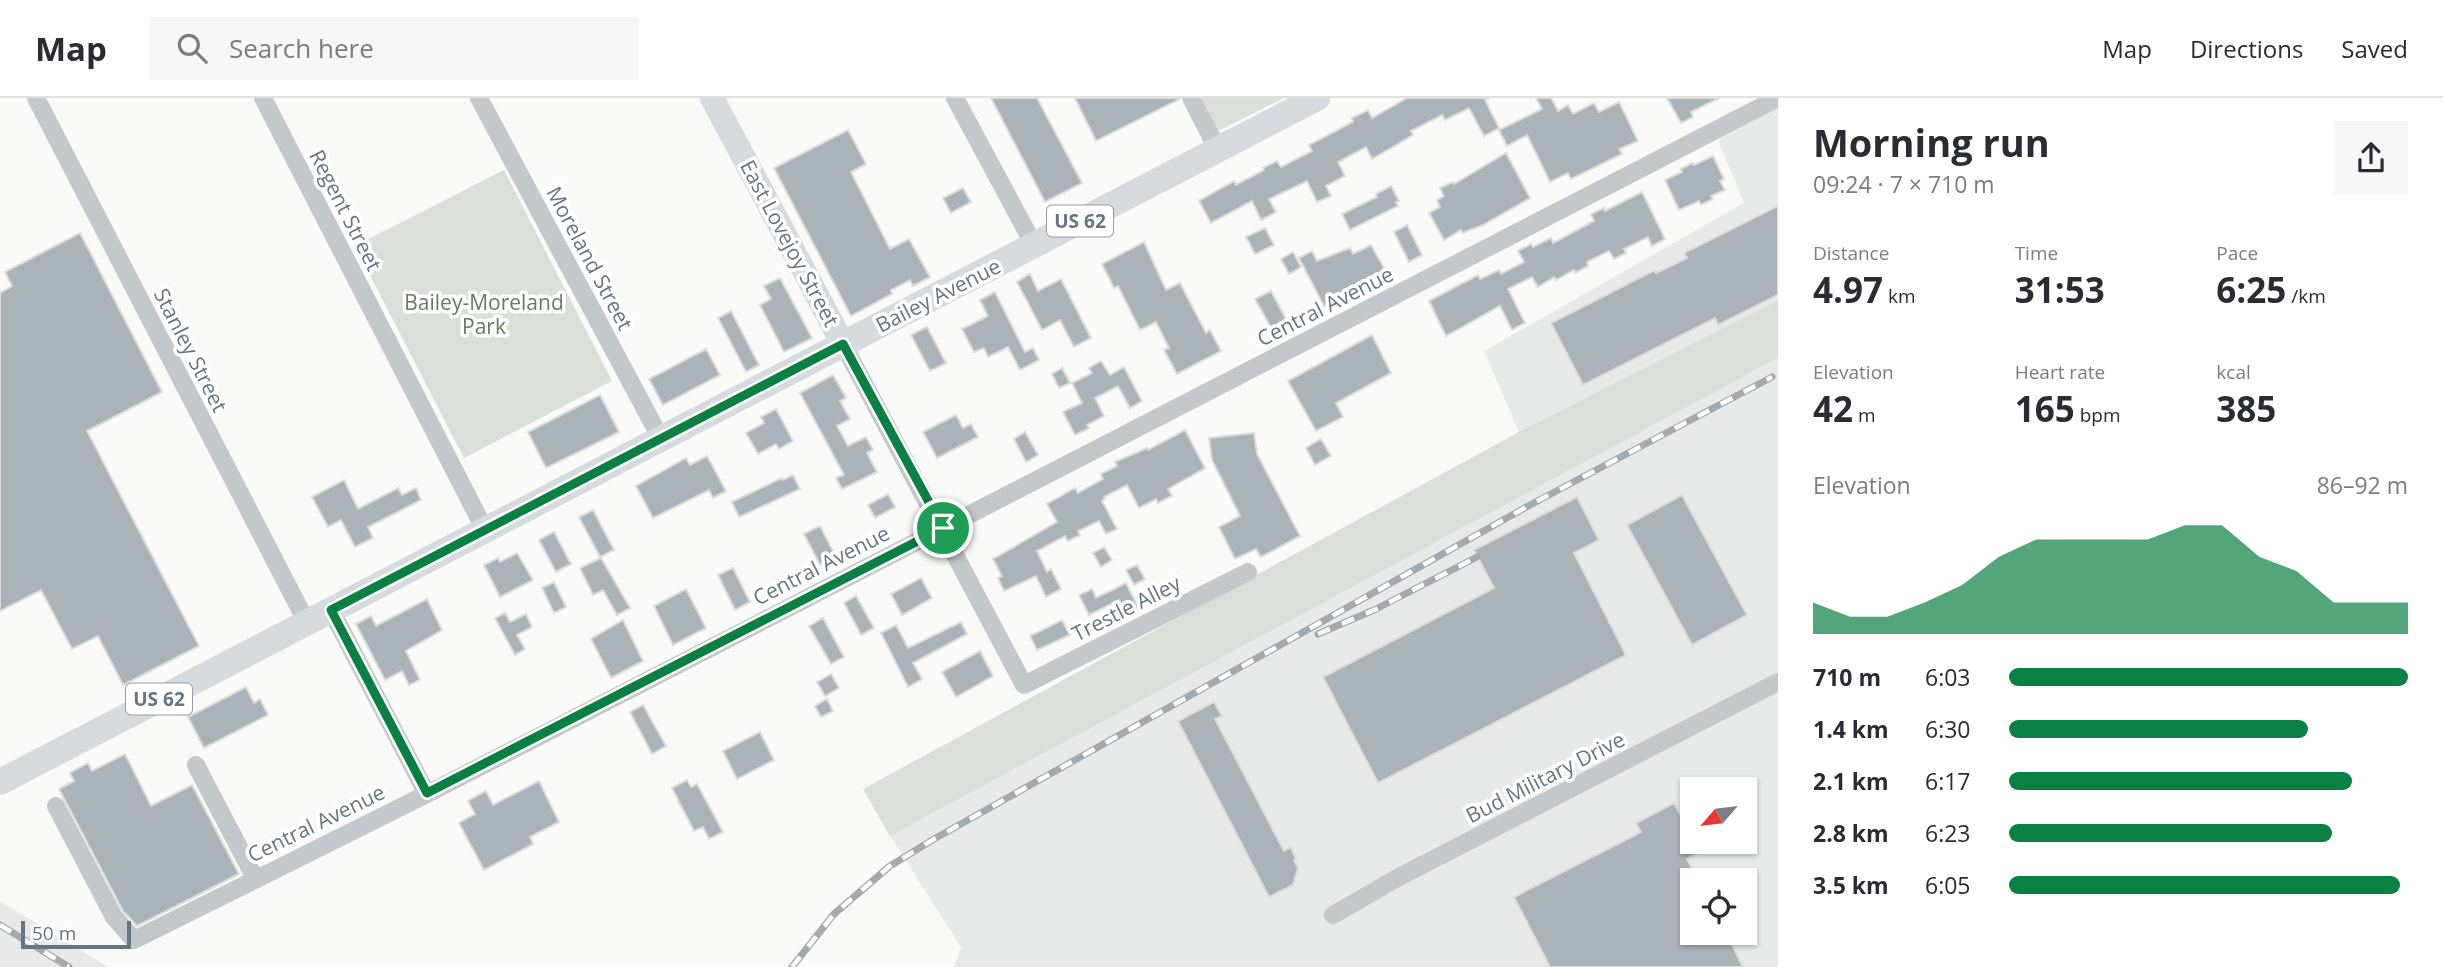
<!DOCTYPE html>
<html lang="en">
<head>
<meta charset="utf-8">
<style>
  body { margin:0; font-family:"Open Sans",sans-serif; background:#f7f7f7; color:#2b2b33; height:100vh; display:flex; flex-direction:column; font-size:26px; white-space:nowrap }
  * { box-sizing:border-box; margin:0 }
  p { font-size:23px; color:#7c7c81 }
  .icon { flex:none; width:38px; height:38px; fill:none; stroke:currentColor; stroke-width:2; stroke-linecap:round; stroke-linejoin:round }
  .map { position:relative; flex:1; overflow:hidden }
  .panel { display:flex; flex-direction:column; background:#fff; width:665px }
  .panel>* { flex:none }
  .needle { width:46px; rotate:242deg }
  .tools { position:absolute; left:1680px; top:679px; display:grid; gap:14px }
  .tools a { display:grid; place-items:center; width:77px; height:77px; border-radius:0px; background:#fff; box-shadow:0 2px 5px #0004; font-size:35px }
  .scale { position:absolute; left:21px; bottom:18px; width:110px; box-sizing:border-box; padding-left:7px; border:4px solid #657683; border-top:0; font-size:19px; line-height:24px; white-space:nowrap; color:#657683; -webkit-text-stroke:5px #fff; paint-order:stroke }
  .pin { position:absolute; display:grid; place-items:center; width:60px; height:60px; color:#fff; margin:-30px; border:4px solid #fff; border-radius:50%; box-shadow:0 2px 7px #0007 }
  .round { display:grid; place-items:center; flex:none; width:74px; height:74px; border-radius:0px; background:#f7f7f7 }
  .overview { display:flex; align-items:center; justify-content:space-between; height:119px; padding:0 35px }
  h1 { font-size:38px; font-weight:700; line-height:52px }
  .stats { display:grid; grid-template-columns:repeat(3,1fr); gap:10px; height:119px; padding:7px 35px }
  .stats div { display:grid; align-content:center }
  .stats b { font-size:35px; font-weight:700 }
  .stats small { font-size:19px; font-weight:400 }
  .stats p { font-size:19px }
  .chart { height:196px; padding:14px 35px }
  .chart p { display:flex; justify-content:space-between }
  .chart svg { width:100%; height:126px; margin-top:7px; fill:#0b8043; opacity:.7 }
  ul { padding:0 35px; list-style:none; font-size:23px }
  li { display:grid; grid-template-columns:112px 84px 1fr; align-items:center; height:52px }
  li i { height:18px; border-radius:9px; background:#0b8043 }
  header { display:flex; align-items:center; gap:42px; box-sizing:border-box; height:98px; padding:0 35px; background:#fff; border-bottom:2px solid #e1e1e2 }
  header strong { font-size:33px }
  nav { display:flex; gap:38px; margin-inline-start:auto; font-size:24px }
  .search { width:490px; height:63px; background:#f7f7f7; display:flex; align-items:center; gap:18px; box-sizing:border-box; padding:0 24px; border-radius:0px; color:#7c7c81; font-size:26px }
  main { display:flex; flex:1; min-height:0 }
  .map>svg:first-child { display:block }
</style>
</head>
<body>
<header>
<strong>Map</strong>
<div class="search"><svg class="icon" aria-label="search" viewBox="0 0 24 24"><circle cx="10" cy="10" r="6"/><path d="M15 15l6 6"/></svg>Search here</div>
<nav><a>Map</a><a>Directions</a><a>Saved</a></nav>
</header>
<main>
<div class="map">
<svg width="1778" height="869" viewBox="0 0 1778 869">
  <rect width="100%" height="100%" fill="#fafaf8"/>
  <path fill="#e8e9e9" fill-rule="evenodd" d="M1778 10V202L1519 334 1484 253 1744 105 1718 42Z
    M1778 260V869H954L961 849 890 738ZM1692 691H1745V744H1692ZM1692 782H1745V835H1692Z
    M0 803 108 869H0Z"/>
  <path fill="#dadfd7" d="M1201 0H1284L1218 33Z
    M504 72 612 283 464 360 355 148Z
    M1778 202V260L890 738 863 691 1519 334Z"/>
  <path fill="#aab3b9" stroke="#dcdcda" stroke-width="2" d="M991 0H1037L1082 85 1045 104Z
    M1075 0H1180V1L1096 43Z
    M1407 0H1489L1485 2 1499 30 1484 38 1469 10 1445 22 1442 17 1411 33 1413 37 1372 61 1366 49 1338 64 1345 78 1326 88 1331 98 1317 104 1307 83 1269 101 1276 114 1261 122 1252 103 1211 125 1199 103 1234 83 1236 87 1264 72 1263 70 1277 63 1281 69 1312 53 1309 47 1353 24 1352 20 1368 12 1372 20Z
    M1536 0H1551L1558 13 1568 7 1573 16 1594 5 1599 14 1619 4 1638 43 1619 51 1622 56 1571 81 1568 75 1550 84 1527 37 1507 48 1499 32 1542 11Z
    M1667 0H1719L1691 14 1693 19 1681 25Z
    M848 32 866 66 851 74 890 151 909 141 930 179 913 188 910 182 891 192 892 196 851 218 774 70Z
    M1506 55 1530 100 1483 127 1462 135 1461 132 1444 142 1429 115 1440 109 1437 102 1444 98 1440 90 1453 84 1454 86Z
    M1713 58 1724 81 1720 83 1725 92 1711 98 1713 101 1701 107 1699 103 1679 112 1665 82 1682 74 1681 71 1692 65 1694 67Z
    M1391 88 1399 103 1396 104 1398 108 1350 132 1342 116 1377 99 1376 96Z
    M963 90 971 104 951 115 943 100Z
    M1642 94 1665 141 1652 148 1648 139 1624 151 1626 155 1614 161 1609 153 1587 164 1588 168 1575 175 1574 172 1556 182 1554 179 1538 189 1532 179 1508 191 1525 225 1512 232 1500 208 1446 238 1429 203 1478 177 1480 181 1499 172 1501 176 1524 164 1518 153 1531 146 1533 149 1551 140 1553 145 1594 123 1591 116 1604 110 1605 113Z
    M1778 108V197L1718 227 1715 220 1583 287 1551 225 1655 172 1656 175 1687 160 1684 155Z
    M1407 127 1422 157 1409 164 1394 134Z
    M1265 130 1274 147 1255 156 1246 139Z
    M80 135 162 294 87 333 199 548 123 587 98 538 72 551 41 492 0 513V195L12 188 5 174Z
    M1144 144 1166 192 1180 185 1206 235 1210 232 1221 253 1177 276 1164 252 1169 250 1156 224 1140 232 1118 188 1114 190 1102 166Z
    M1371 147 1385 172 1366 182 1368 186 1351 194 1352 195 1324 208 1299 160 1312 153 1317 163 1350 150 1353 156Z
    M1293 154 1301 169 1289 176 1281 161Z
    M1030 176 1038 193 1061 181 1091 240 1074 249 1060 222 1042 232 1017 184Z
    M780 180 812 240 784 254 760 207 771 201 764 188Z
    M1271 193 1289 227 1274 235 1255 201Z
    M995 194 1025 254 1033 250 1039 262 1020 272 1008 249 988 259 984 250 974 254 962 231 988 218 980 202Z
    M731 213 759 267 746 274 718 220Z
    M927 229 946 265 930 273 911 237Z
    M1372 237 1391 275 1336 305 1343 319 1316 333 1288 283Z
    M706 251 720 277 663 307 649 281Z
    M1101 263 1110 277 1124 269 1142 303 1130 310 1118 288 1095 300 1104 318 1087 327 1089 330 1075 337 1063 314 1082 305 1072 285 1092 275 1089 270Z
    M1062 270 1070 285 1059 290 1052 276Z
    M833 277 846 300 840 303 850 321 837 328 848 348 866 339 873 352 867 355 877 374 842 391 836 380 844 377 800 295Z
    M600 297 619 334 546 370 528 334Z
    M776 311 793 343 779 351 776 346 758 356 746 335 764 325 761 319Z
    M956 317 963 330 971 326 978 339 937 360 923 334Z
    M1185 332 1205 370 1168 391 1172 398 1158 405 1156 401 1139 410 1127 387 1104 399 1105 401 1102 403 1117 431 1106 436 1099 423 1078 433 1080 437 1068 443 1065 438 1037 453 1047 474 1051 471 1061 491 1046 499 1036 478 1004 493 998 480 1002 478 993 461 1057 424 1047 406 1075 390 1078 395 1103 381 1101 376 1117 368 1115 364 1147 350 1148 352Z
    M1025 334 1038 357 1026 364 1014 341Z
    M1254 335 1257 356 1300 438 1261 459 1256 451 1235 461 1219 429 1240 418 1212 362 1209 340Z
    M1321 341 1331 358 1315 367 1306 350Z
    M707 358 726 393 713 400 709 392 653 420 636 388 686 360 690 367Z
    M793 377 800 391 739 419 732 404 782 380 783 382Z
    M344 382 358 411 398 390 402 397 416 390 421 402 368 429 373 440 355 449 341 422 328 429 312 399Z
    M888 396 895 409 875 420 868 407Z
    M1682 397 1747 517 1692 547 1627 427Z
    M1577 399 1599 442 1574 455 1626 557 1378 685 1323 579 1494 490 1474 452Z
    M593 412 614 452 600 459 579 419Z
    M820 428 836 459 820 467 804 436Z
    M554 434 571 466 556 474 539 442Z
    M1104 449 1112 462 1101 469 1093 455Z
    M517 455 533 482 500 499 484 467 498 460 500 464Z
    M601 460 630 510 617 517 603 492 593 497 580 470Z
    M1137 467 1145 481 1134 487 1126 472Z
    M733 470 750 504 735 512 718 477Z
    M921 480 932 500 902 517 891 496Z
    M554 484 566 509 554 515 542 490Z
    M1126 485 1140 513 1128 519 1119 502 1089 517 1079 497 1092 491 1096 500Z
    M686 491 706 530 673 547 654 508Z
    M856 498 874 530 861 537 844 505Z
    M427 501 442 532 406 553 420 582 409 587 402 573 385 582 356 526 371 518 376 528Z
    M505 515 510 524 526 516 532 529 517 537 525 551 515 557 495 520Z
    M823 520 844 559 831 566 809 528Z
    M623 522 643 563 611 580 591 541Z
    M1062 522 1070 537 1037 552 1030 538Z
    M961 524 967 536 913 565 922 581 908 589 881 535 896 527 908 550Z
    M980 553 993 578 956 599 942 574Z
    M831 576 839 590 825 598 817 584Z
    M246 589 254 605 260 601 268 617 204 650 188 619Z
    M827 601 833 613 821 619 815 608Z
    M1214 604 1222 618 1215 621 1284 753 1291 749 1296 761 1294 762 1298 770 1293 787 1269 799 1178 623Z
    M643 607 666 648 652 656 630 614Z
    M760 634 774 662 737 681 723 653Z
    M125 656 151 708 192 687 239 776 137 828 123 813 59 691 74 683 70 675 88 665 92 673Z
    M687 682 691 689 697 686 723 734 709 741 703 729 694 733 672 690Z
    M539 683 559 724 530 739 533 746 484 772 459 725 475 716 468 703 486 693 493 707Z
    M1674 705 1700 754 1687 761 1698 782H1692V835H1726L1743 869H1550L1514 799 1641 734 1636 725Z"/>
  <g fill="none" stroke-linecap="round" stroke-linejoin="round">
    <path stroke="#c3c8cc" stroke-width="18" d="M36 0 307 525
      M263 0 485 432
      M479 0 661 341
      M955 0 1034 147
      M1191 0 1218 52
      M843 246 1024 587 1248 474
      M331 512 427 696
      M196 667 255 780
      M56 708 114 819 134 842 427 696 1778 0
      M1333 817 1399 779 1778 584"/>
    <path stroke="#d6dbdf" stroke-width="24" d="M712 0 843 246"/>
    <path stroke="#d6dbdf" stroke-width="26" d="M0 684 1317 0"/>
    <defs>
      <path id="rail" d="M1318 536 1374 512 1477 459
        M0 827 69 869
        M792 869 834 816 890 768 934 741 1530 407 1772 279"/>
    </defs>
    <use href="#rail" stroke="#a2aab0" stroke-width="7"/>
    <use href="#rail" stroke="#fff" stroke-width="4.5" stroke-dasharray="13" stroke-linecap="butt"/>
  </g>
  <g fill="none" stroke-linecap="round" stroke-linejoin="round">
    <defs>
      <path id="route" d="M843 246 943 430 427 695 331 512Z"/>
    </defs>
    <use href="#route" stroke="#fff" stroke-width="14"/>
    <use href="#route" stroke="#0b8043" stroke-width="9"/>
  </g>
  <g text-anchor="middle" dominant-baseline="central" stroke-width="7" stroke-linejoin="round" paint-order="stroke">
    <g fill="#fff" stroke="#939fa8" stroke-width="2">
      <rect x="1047" y="107.5" width="66" height="31" rx="5"/>
      <rect x="126" y="585.5" width="66" height="31" rx="5"/>
    </g>
    <g font-size="19" font-weight="bold" fill="#657683">
      <text x="1080" y="123">US 62</text>
      <text x="159" y="601">US 62</text>
    </g>
    <g font-size="21" fill="#657683" stroke="#fff">
      <text transform="translate(346 112) rotate(63)">Regent Street</text>
      <text transform="translate(790 145) rotate(62)">East Lovejoy Street</text>
      <text transform="translate(590 160) rotate(62)">Moreland Street</text>
      <text transform="translate(938 197) rotate(-27)">Bailey Avenue</text>
      <text transform="translate(1325 208) rotate(-27)">Central Avenue</text>
      <text transform="translate(191 252) rotate(63)">Stanley Street</text>
      <text transform="translate(821 467) rotate(-27)">Central Avenue</text>
      <text transform="translate(1126 510) rotate(-27)">Trestle Alley</text>
      <text transform="translate(1545 679) rotate(-27)">Bud Military Drive</text>
      <text transform="translate(316 725) rotate(-26)">Central Avenue</text>
    </g>
    <g font-size="21" fill="#687a64" stroke="#fff">
      <text x="484" y="204">Bailey-Moreland<tspan x="484" dy="24">Park</tspan></text>
    </g>
  </g>
</svg>
<div class="tools">
<a><svg class="needle" viewBox="-14 -14 28 28"><path d="M0-13l5 13h-10z" fill="#e53935"/><path d="M0 13l5-13h-10z" fill="#7c7c81"/></svg></a>
<a><svg class="icon" aria-label="locate" viewBox="0 0 24 24"><circle cx="12" cy="12" r="6"/><path d="M12 2v4M12 18v4M2 12h4M18 12h4"/></svg></a>
</div>
<div class="scale">50 m</div>
<div class="pin" style="left:943px;top:430px;background:#1e9e55"><svg class="icon" aria-label="arrive" viewBox="0 0 24 24"><path d="M6 21V4h12l-3 4 3 4H6"/></svg></div>
</div>
<section class="panel">
<div class="overview"><div><h1>Morning run</h1><p>09:24 · 7 × 710 m</p></div><a class="round"><svg class="icon" aria-label="share" viewBox="0 0 24 24"><path d="M12 15V3M7 8l5-5 5 5M5 13v7h14v-7"/></svg></a></div>
<div class="stats">
<div><p>Distance</p><b>4.97<small> km</small></b></div>
<div><p>Time</p><b>31:53</b></div>
<div><p>Pace</p><b>6:25<small> /km</small></b></div>
</div>
<div class="stats">
<div><p>Elevation</p><b>42<small> m</small></b></div>
<div><p>Heart rate</p><b>165<small> bpm</small></b></div>
<div><p>kcal</p><b>385</b></div>
</div>
<div class="chart"><p><span>Elevation</span>86–92 m</p>
<svg viewBox="0 0 160 44" preserveAspectRatio="none"><path d="M0 44V33L10 38L20 38L30 33L40 27L50 17L60 11L70 11L80 11L90 11L100 6L110 6L120 17L130 22L140 33L150 33L160 33V44z"/></svg>
</div>
<ul>
<li><b>710 m</b>6:03<i style="width:100%"></i></li>
<li><b>1.4 km</b>6:30<i style="width:75%"></i></li>
<li><b>2.1 km</b>6:17<i style="width:86%"></i></li>
<li><b>2.8 km</b>6:23<i style="width:81%"></i></li>
<li><b>3.5 km</b>6:05<i style="width:98%"></i></li>
</ul>
</section>
</main>
</body>
</html>
